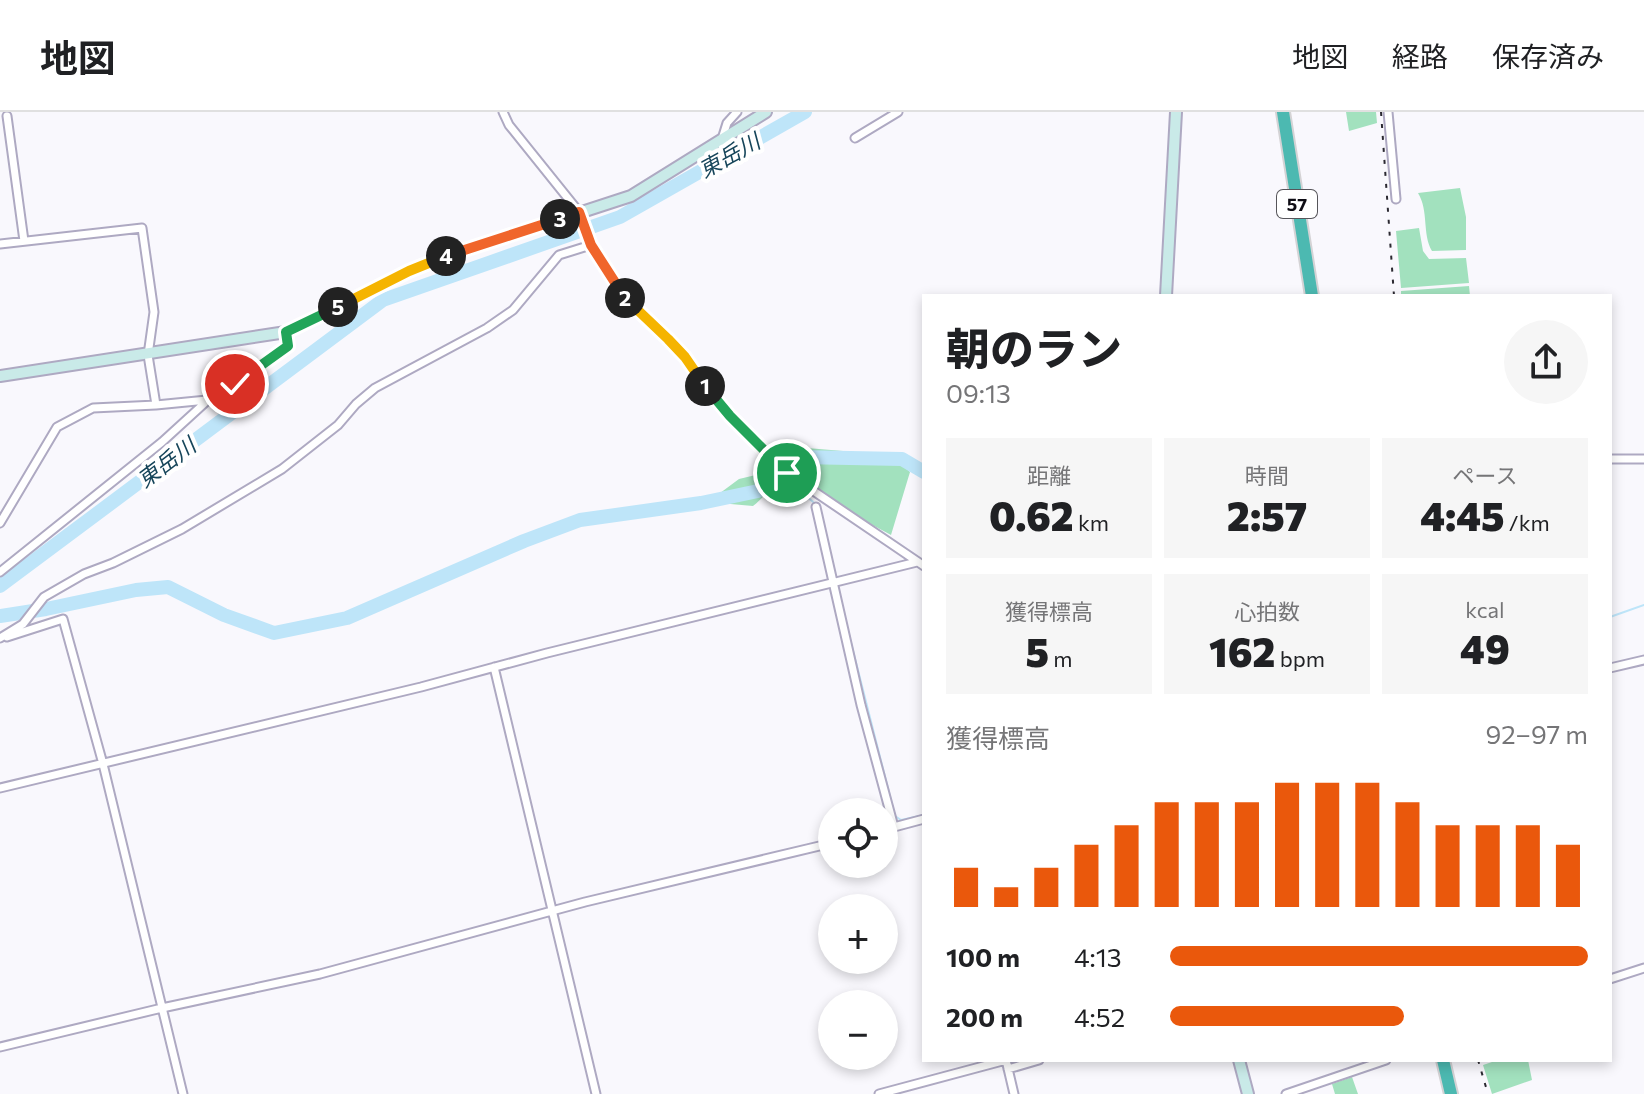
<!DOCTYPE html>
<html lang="ja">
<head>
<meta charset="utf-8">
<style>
  body { margin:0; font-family:Commissioner,"Noto Sans JP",sans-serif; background:#f6f6f6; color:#202124; height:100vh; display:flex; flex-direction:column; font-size:30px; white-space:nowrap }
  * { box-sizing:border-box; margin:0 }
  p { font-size:26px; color:#757577 }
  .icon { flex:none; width:44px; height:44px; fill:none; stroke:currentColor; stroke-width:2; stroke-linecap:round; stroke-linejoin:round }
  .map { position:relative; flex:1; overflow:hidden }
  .panel { position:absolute; left:922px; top:182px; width:690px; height:768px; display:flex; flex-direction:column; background:#fff; border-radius:0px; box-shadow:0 4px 12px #0003 }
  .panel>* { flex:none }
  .buttons { position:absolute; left:818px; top:686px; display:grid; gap:16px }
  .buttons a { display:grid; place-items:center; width:80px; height:80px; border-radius:50%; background:#fff; box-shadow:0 4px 12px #0003; font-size:40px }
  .pin { position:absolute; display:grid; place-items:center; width:68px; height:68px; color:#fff; margin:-34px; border:4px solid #fff; border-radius:50%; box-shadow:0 2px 8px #0007 }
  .km { position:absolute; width:40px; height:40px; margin:-20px; border-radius:50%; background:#222; color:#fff; font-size:22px; line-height:40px; text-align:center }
  .round { display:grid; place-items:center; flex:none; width:84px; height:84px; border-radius:42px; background:#f6f6f6 }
  .overview { display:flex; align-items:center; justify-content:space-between; height:136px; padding:0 24px }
  h1 { font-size:44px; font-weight:800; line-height:60px }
  .metrics { display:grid; grid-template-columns:repeat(3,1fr); gap:12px; height:136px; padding:8px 24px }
  .metrics div { display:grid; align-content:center; border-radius:0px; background:#f6f6f6; text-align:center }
  .metrics b { font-size:40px; font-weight:800 }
  .metrics small { font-size:22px; font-weight:400 }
  .metrics p { font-size:22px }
  .chart { height:224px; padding:16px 24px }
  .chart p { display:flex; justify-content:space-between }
  .chart svg { width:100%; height:144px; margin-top:8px; stroke:#ea580c; stroke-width:6 }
  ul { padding:0 24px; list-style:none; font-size:26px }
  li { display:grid; grid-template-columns:128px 96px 1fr; align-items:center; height:60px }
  li i { height:20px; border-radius:10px; background:#ea580c }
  header { display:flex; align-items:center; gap:48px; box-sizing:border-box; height:112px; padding:0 40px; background:#fff; border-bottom:2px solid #e0e0e0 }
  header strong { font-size:38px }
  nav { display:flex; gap:44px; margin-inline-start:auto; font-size:28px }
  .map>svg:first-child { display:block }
</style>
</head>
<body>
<header>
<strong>地図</strong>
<nav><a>地図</a><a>経路</a><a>保存済み</a></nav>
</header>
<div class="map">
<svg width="1644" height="982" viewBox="0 0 1644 982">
  <rect width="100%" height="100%" fill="#f9f8fd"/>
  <path fill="#a2e1be" d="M1346 0H1376L1377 11 1349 19Z
    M1460 76 1466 105V138L1432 139C1422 122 1429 99 1418 81Z
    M1419 116 1423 139 1429 147 1466 146 1469 171 1401 176 1396 119Z
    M1469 174 1470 184H1401V179Z
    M807 336 891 343 910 360 891 423 802 375 791 352C773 366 770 381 753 394L708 390 739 367 773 359Z
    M1498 948H1528L1532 968 1492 982 1483 953Z
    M1352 965 1358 982H1335L1332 972Z"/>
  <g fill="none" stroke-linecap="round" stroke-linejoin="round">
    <path stroke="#bee5f9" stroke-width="2" d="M780 366 791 371 819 395
      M1610 505 1644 493
      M845 507 895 704 901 708 924 703"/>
    <path stroke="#bee5f9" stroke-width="14" d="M0 474 383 188 620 105 805 0
      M0 504 46 497 136 478 168 475 224 503 274 521 347 506 524 429 580 408 701 391 758 379 769 367 798 345 902 347 924 360"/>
    <defs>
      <path id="street" d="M503 0 509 13 579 100 591 133 622 183 668 227 730 304 787 361 924 454
        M1388 0 1396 87
        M7 4 24 129
        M855 26 898 0
        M722 27 727 11 737 0
        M0 132 142 116 154 200 148 243 156 293 207 288
        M1610 347H1644
        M816 395 861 593 894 715 924 707
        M0 411 57 315 93 296 156 293
        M0 460 162 330 208 288 283 239 288 234 286 220
        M7 525 63 507 103 652 183 982
        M0 526 23 512 44 485 84 462 113 451 182 417 282 357 338 313 356 292 375 276 487 216 513 198 559 143 591 133
        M494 555 596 982
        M1610 556 1644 548
        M0 676 421 575 547 541 917 450
        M1610 867 1644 856
        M0 935 162 896 320 862 585 790 832 731
        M1006 948 1014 982
        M1008 957 1039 948
        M879 982 1006 948
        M1286 982 1386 948"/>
      <path id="secondary" d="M1166 184 1176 0
        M0 264 286 220 409 159 447 144 631 84 766 0
        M1239 948 1248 982"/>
      <path id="highway" d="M1283 0 1312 184
        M1443 948 1451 982"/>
    </defs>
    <use href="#street" stroke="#aea9c2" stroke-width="11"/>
    <use href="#secondary" stroke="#aea9c2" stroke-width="14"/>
    <use href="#highway" stroke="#d4d3d5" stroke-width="16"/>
    <use href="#street" stroke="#fff" stroke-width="7"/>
    <use href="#secondary" stroke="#c9eae8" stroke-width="10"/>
    <use href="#highway" stroke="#4cb9b1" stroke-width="12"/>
    <path stroke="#2b2931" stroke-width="2" stroke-dasharray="4 8" stroke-linecap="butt" d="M1381 0 1394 184
      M1478 948 1488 982"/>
  </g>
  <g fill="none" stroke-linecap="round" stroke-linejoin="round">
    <defs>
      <path id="split-1" d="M705 274 730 304 787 361"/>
      <path id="split-2" d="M625 186 668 227 685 245 705 274"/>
      <path id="split-3" d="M560 107 579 100 591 133 625 186"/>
      <path id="split-4" d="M446 144 560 107"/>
      <path id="split-5" d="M338 195 409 159 446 144"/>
      <path id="split-6" d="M235 272 288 234 286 220 338 195"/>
    </defs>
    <use href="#split-1" stroke="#fff" stroke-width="16"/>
    <use href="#split-2" stroke="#fff" stroke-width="16"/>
    <use href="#split-3" stroke="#fff" stroke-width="16"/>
    <use href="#split-4" stroke="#fff" stroke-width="16"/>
    <use href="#split-5" stroke="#fff" stroke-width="16"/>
    <use href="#split-6" stroke="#fff" stroke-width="16"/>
    <use href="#split-1" stroke="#22a559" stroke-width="10"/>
    <use href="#split-2" stroke="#f5b400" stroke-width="10"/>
    <use href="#split-3" stroke="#f0652b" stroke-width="10"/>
    <use href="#split-4" stroke="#f0652b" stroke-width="10"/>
    <use href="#split-5" stroke="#f5b400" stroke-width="10"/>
    <use href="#split-6" stroke="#22a559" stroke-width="10"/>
  </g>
  <g text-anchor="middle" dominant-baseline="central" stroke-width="8" stroke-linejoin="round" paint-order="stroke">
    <rect fill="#fff" stroke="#56555a" stroke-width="2" x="1277" y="78" width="40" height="28" rx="6"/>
    <g font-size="18" font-weight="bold" fill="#0e0c14">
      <text x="1297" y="92">57</text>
    </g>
    <g font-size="22" font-style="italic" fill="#16455a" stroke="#fff">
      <text transform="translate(729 43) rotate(-29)">東岳川</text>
      <text transform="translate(166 350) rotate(-37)">東岳川</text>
    </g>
  </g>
</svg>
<div class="buttons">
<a><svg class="icon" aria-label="locate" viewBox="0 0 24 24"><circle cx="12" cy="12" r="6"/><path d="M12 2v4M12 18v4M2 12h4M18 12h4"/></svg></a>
<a>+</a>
<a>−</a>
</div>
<div class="pin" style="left:787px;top:361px;background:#1e9e55"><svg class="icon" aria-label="arrive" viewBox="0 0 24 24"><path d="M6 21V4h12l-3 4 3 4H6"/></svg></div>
<div class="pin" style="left:235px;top:272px;background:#d93025"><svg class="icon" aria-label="check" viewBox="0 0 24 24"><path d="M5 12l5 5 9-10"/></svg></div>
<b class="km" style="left:705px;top:274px">1</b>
<b class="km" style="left:625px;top:186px">2</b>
<b class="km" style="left:560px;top:107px">3</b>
<b class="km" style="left:446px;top:144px">4</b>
<b class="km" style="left:338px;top:195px">5</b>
<section class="panel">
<div class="overview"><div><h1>朝のラン</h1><p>09:13</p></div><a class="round"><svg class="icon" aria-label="share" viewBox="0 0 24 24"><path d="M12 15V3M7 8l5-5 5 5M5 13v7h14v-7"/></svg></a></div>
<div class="metrics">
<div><p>距離</p><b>0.62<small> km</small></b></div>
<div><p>時間</p><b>2:57</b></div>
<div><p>ペース</p><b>4:45<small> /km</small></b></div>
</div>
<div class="metrics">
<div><p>獲得標高</p><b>5<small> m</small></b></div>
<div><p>心拍数</p><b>162<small> bpm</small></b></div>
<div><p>kcal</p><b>49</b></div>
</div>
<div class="chart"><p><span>獲得標高</span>92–97 m</p>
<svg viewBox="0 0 160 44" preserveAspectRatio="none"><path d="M5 44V32M15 44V38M25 44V32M35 44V25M45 44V19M55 44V12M65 44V12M75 44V12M85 44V6M95 44V6M105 44V6M115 44V12M125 44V19M135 44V19M145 44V19M155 44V25"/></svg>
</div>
<ul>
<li><b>100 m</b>4:13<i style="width:100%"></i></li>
<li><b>200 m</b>4:52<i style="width:56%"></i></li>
</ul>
</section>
</div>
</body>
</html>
